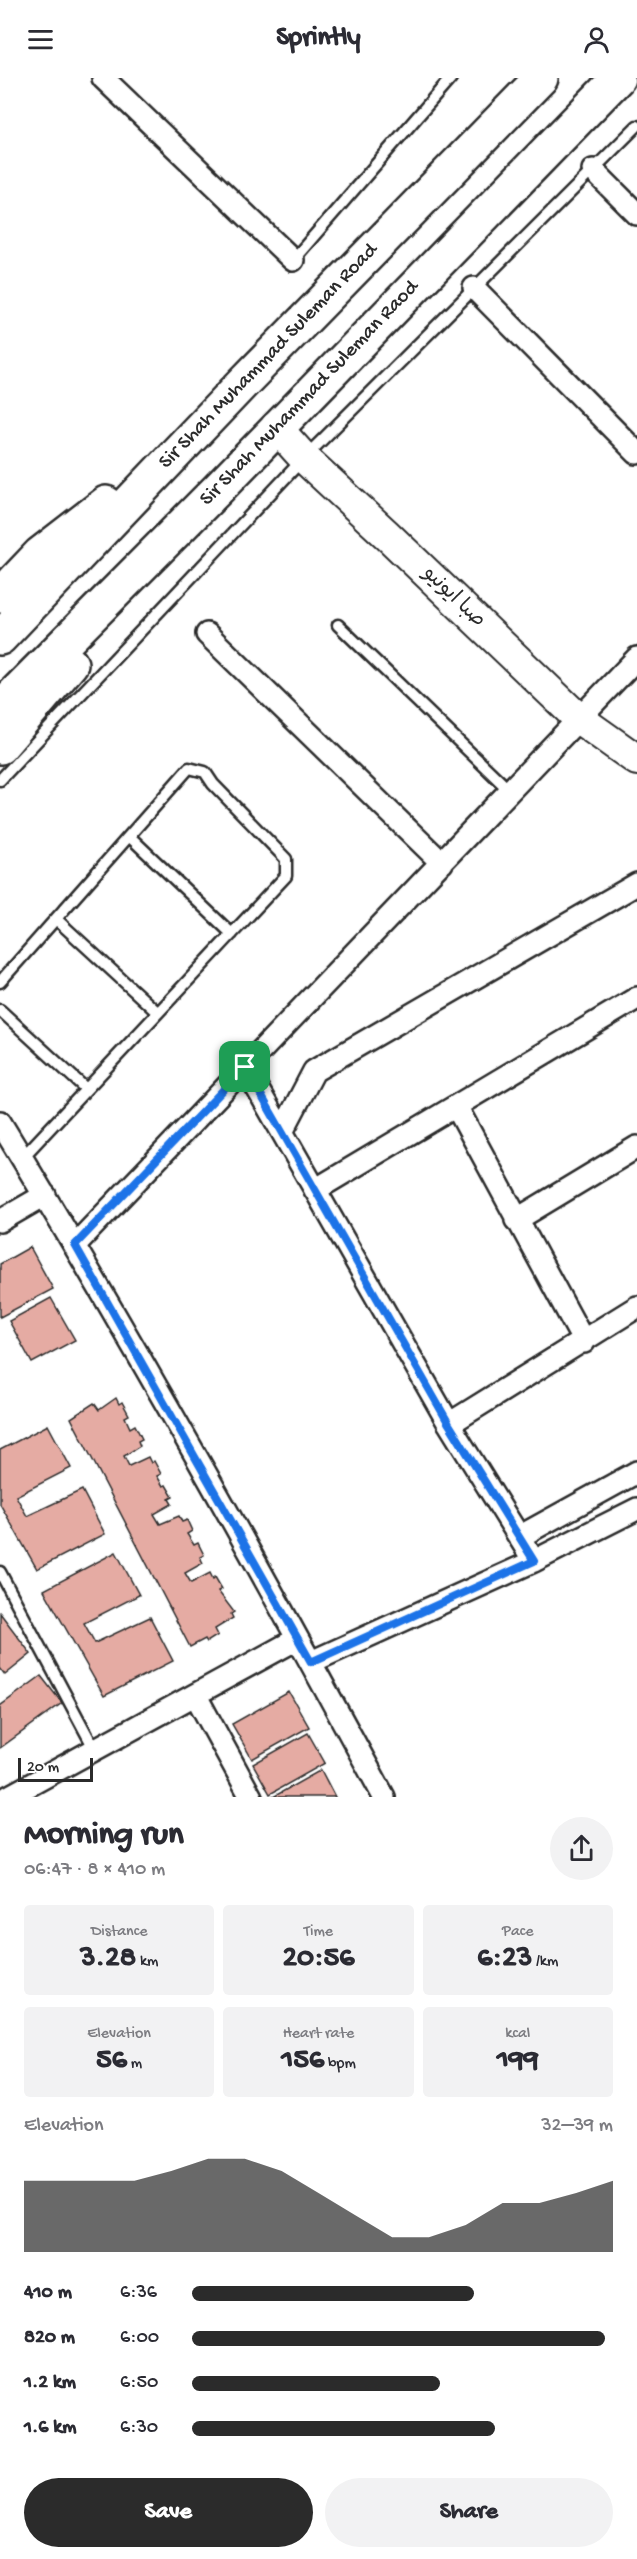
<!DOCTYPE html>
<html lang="en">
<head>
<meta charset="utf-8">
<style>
  body { margin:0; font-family:"Gochi Hand","Playpen Sans Arabic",sans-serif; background:#f2f2f3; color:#2b2b33; height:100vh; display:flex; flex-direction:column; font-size:22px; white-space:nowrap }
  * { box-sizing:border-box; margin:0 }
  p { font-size:20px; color:#7c7c81 }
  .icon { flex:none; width:33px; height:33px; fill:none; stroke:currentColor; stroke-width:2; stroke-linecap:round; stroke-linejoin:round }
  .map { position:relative; height:1719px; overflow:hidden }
  .details { display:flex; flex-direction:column; background:#fff; flex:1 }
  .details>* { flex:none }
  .scale { position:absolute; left:18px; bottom:15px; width:75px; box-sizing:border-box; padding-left:6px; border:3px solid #2b2b2b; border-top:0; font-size:16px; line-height:21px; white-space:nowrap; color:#2b2b2b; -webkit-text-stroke:4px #fff; paint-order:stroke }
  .pin { position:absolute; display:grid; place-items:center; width:51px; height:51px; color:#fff; margin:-26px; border-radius:12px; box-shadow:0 3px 9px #0006 }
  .round { display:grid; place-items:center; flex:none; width:63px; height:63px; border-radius:32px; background:#f2f2f3 }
  .headline { display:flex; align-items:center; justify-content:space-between; height:102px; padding:0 24px }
  h1 { font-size:33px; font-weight:800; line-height:45px }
  .figures { display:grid; grid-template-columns:repeat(3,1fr); gap:9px; height:102px; padding:6px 24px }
  .figures div { display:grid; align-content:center; border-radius:6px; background:#f2f2f3; text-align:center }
  .figures b { font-size:30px; font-weight:800 }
  .figures small { font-size:16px; font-weight:400 }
  .figures p { font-size:16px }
  .chart { height:168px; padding:12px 24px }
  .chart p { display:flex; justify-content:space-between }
  .chart svg { width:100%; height:108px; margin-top:6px; fill:#2b2b2b; opacity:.7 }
  .primary-button { display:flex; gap:12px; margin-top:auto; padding:12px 24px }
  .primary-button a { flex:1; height:69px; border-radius:36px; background:#2b2b2b; color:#fff; font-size:24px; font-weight:800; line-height:69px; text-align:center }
  .primary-button a+a { background:#f2f2f3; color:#2b2b33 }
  ul { padding:0 24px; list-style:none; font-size:20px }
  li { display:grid; grid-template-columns:96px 72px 1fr; align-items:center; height:45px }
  li i { height:15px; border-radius:8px; background:#2b2b2b }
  header { display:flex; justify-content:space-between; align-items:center; height:78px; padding:0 24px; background:#fff; font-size:27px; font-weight:800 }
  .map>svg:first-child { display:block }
</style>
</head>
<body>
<header><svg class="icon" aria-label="menu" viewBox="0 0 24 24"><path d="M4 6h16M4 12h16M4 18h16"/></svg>Sprintly<svg class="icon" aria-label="person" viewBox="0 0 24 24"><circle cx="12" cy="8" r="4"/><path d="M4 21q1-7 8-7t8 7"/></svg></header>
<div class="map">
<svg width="637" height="1719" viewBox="0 0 637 1719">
  <rect width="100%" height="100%" fill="#fff"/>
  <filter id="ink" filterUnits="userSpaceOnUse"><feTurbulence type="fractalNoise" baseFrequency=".0167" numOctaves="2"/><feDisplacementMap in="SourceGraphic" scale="12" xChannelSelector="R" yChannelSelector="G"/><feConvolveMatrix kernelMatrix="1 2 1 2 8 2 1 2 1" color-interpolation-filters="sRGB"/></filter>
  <g filter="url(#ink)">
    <path fill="#e5aba3" stroke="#2b2b2b" stroke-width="1.5" d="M30 1169 53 1211 0 1239V1186Z
      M51 1220 75 1262 32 1285 9 1243Z
      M116 1320 119 1326 122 1324 129 1337 125 1339 130 1350 135 1347 142 1361 138 1363 140 1368 124 1378 129 1388 148 1379 151 1385 154 1383 161 1396 157 1398 163 1408 166 1407 173 1419 169 1421 172 1426 154 1436 160 1446 179 1438 182 1444 187 1442 192 1453 187 1456 194 1467 198 1465 204 1477 200 1479 203 1485 185 1495 191 1505 210 1495 213 1501 215 1499 222 1511 218 1513 234 1534 231 1536 233 1540 215 1551 218 1557 207 1564 205 1561 190 1569 71 1340 94 1325 99 1332Z
      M48 1347 71 1390 16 1418 27 1438 82 1412 105 1456 37 1491 0 1426V1372Z
      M116 1474 139 1517 84 1545 95 1565 150 1539 173 1583 104 1618 44 1512Z
      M0 1535 31 1576 5 1597 0 1590Z
      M41 1598 62 1625 0 1670V1628Z
      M289 1614 309 1649 252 1681 232 1646Z
      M308 1655 325 1685 270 1716 253 1686Z
      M321 1692 335 1719H273Z"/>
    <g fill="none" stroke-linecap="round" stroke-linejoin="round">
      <defs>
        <path id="service" d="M293 182 451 0
          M338 547 509 712
          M0 702 304 380 637 48
          M129 758 232 856
          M56 841 157 934
          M0 904 189 690 205 694 213 706 286 781V798L22 1080
          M0 932 86 1011
          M0 1494 95 1672"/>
        <path id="minor" d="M103 0 293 182
          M593 92 637 136
          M474 210 637 375
          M207 556 442 785
          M245 989 449 1346 534 1483
          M456 1028 584 1264
          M0 1044C135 1265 261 1492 384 1719
          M282 1054 314 993 637 806
          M315 1112 637 920
          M516 1142 637 1069
          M0 1143 45 1117
          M75 1167 637 580
          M449 1346 637 1229
          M519 1459 637 1394
          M311 1584 534 1483 637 1431
          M196 1618 251 1719
          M8 1719 297 1561"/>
        <path id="secondary" d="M276 349 304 380 386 456 578 640 637 682"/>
        <path id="trunk" d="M0 518 40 476 106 425
          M0 560 242 306 541 0
          M0 630 217 412 618 0
          M0 669 71 586"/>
      </defs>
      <use href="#service" stroke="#2b2b2b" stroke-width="15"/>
      <use href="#minor" stroke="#2b2b2b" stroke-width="26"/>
      <use href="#secondary" stroke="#2b2b2b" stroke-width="34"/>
      <use href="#trunk" stroke="#2b2b2b" stroke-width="38"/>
      <use href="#service" stroke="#fff" stroke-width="10"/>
      <use href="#minor" stroke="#fff" stroke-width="21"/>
      <use href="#secondary" stroke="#fff" stroke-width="30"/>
      <use href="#trunk" stroke="#fff" stroke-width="33"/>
    </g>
  </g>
  <g fill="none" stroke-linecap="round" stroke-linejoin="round" filter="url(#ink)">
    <defs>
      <path id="route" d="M245 989 449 1346 534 1483 311 1584 75 1167Z"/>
    </defs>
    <use href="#route" stroke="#fff" stroke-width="12"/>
    <use href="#route" stroke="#1a73e8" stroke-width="8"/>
  </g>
  <g text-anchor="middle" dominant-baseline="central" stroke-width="4.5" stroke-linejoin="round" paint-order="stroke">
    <g font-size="21" fill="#2b2b2b" stroke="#fff">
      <text transform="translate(269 279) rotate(-46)">Sir Shah Muhammad Suleman Road</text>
      <text transform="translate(310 316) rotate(-46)">Sir Shah Muhammad Suleman Raod</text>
      <text transform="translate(453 520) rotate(44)">صبا ایونیو</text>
    </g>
  </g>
</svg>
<div class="scale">20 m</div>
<div class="pin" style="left:245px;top:989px;background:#1e9e55"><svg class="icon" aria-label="arrive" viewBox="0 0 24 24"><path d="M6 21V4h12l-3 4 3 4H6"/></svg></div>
</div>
<section class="details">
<div class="headline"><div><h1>Morning run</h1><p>06:47 · 8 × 410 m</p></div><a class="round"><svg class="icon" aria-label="share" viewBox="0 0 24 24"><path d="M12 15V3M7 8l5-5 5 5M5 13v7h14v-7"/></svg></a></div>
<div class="figures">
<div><p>Distance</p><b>3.28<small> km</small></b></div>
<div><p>Time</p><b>20:56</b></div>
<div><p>Pace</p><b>6:23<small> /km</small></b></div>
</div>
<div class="figures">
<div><p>Elevation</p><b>56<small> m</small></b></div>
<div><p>Heart rate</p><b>156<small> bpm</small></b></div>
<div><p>kcal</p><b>199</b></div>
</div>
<div class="chart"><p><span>Elevation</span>32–39 m</p>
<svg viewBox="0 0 160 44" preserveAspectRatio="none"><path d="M0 44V15L10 15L20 15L30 15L40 11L50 6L60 6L70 11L80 20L90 29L100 38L110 38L120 33L130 24L140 24L150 20L160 15V44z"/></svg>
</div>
<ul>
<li><b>410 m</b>6:36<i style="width:67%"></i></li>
<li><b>820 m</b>6:00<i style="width:98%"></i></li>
<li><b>1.2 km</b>6:50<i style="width:59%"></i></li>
<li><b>1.6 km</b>6:30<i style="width:72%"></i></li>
</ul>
<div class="primary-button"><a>Save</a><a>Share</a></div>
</section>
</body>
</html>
